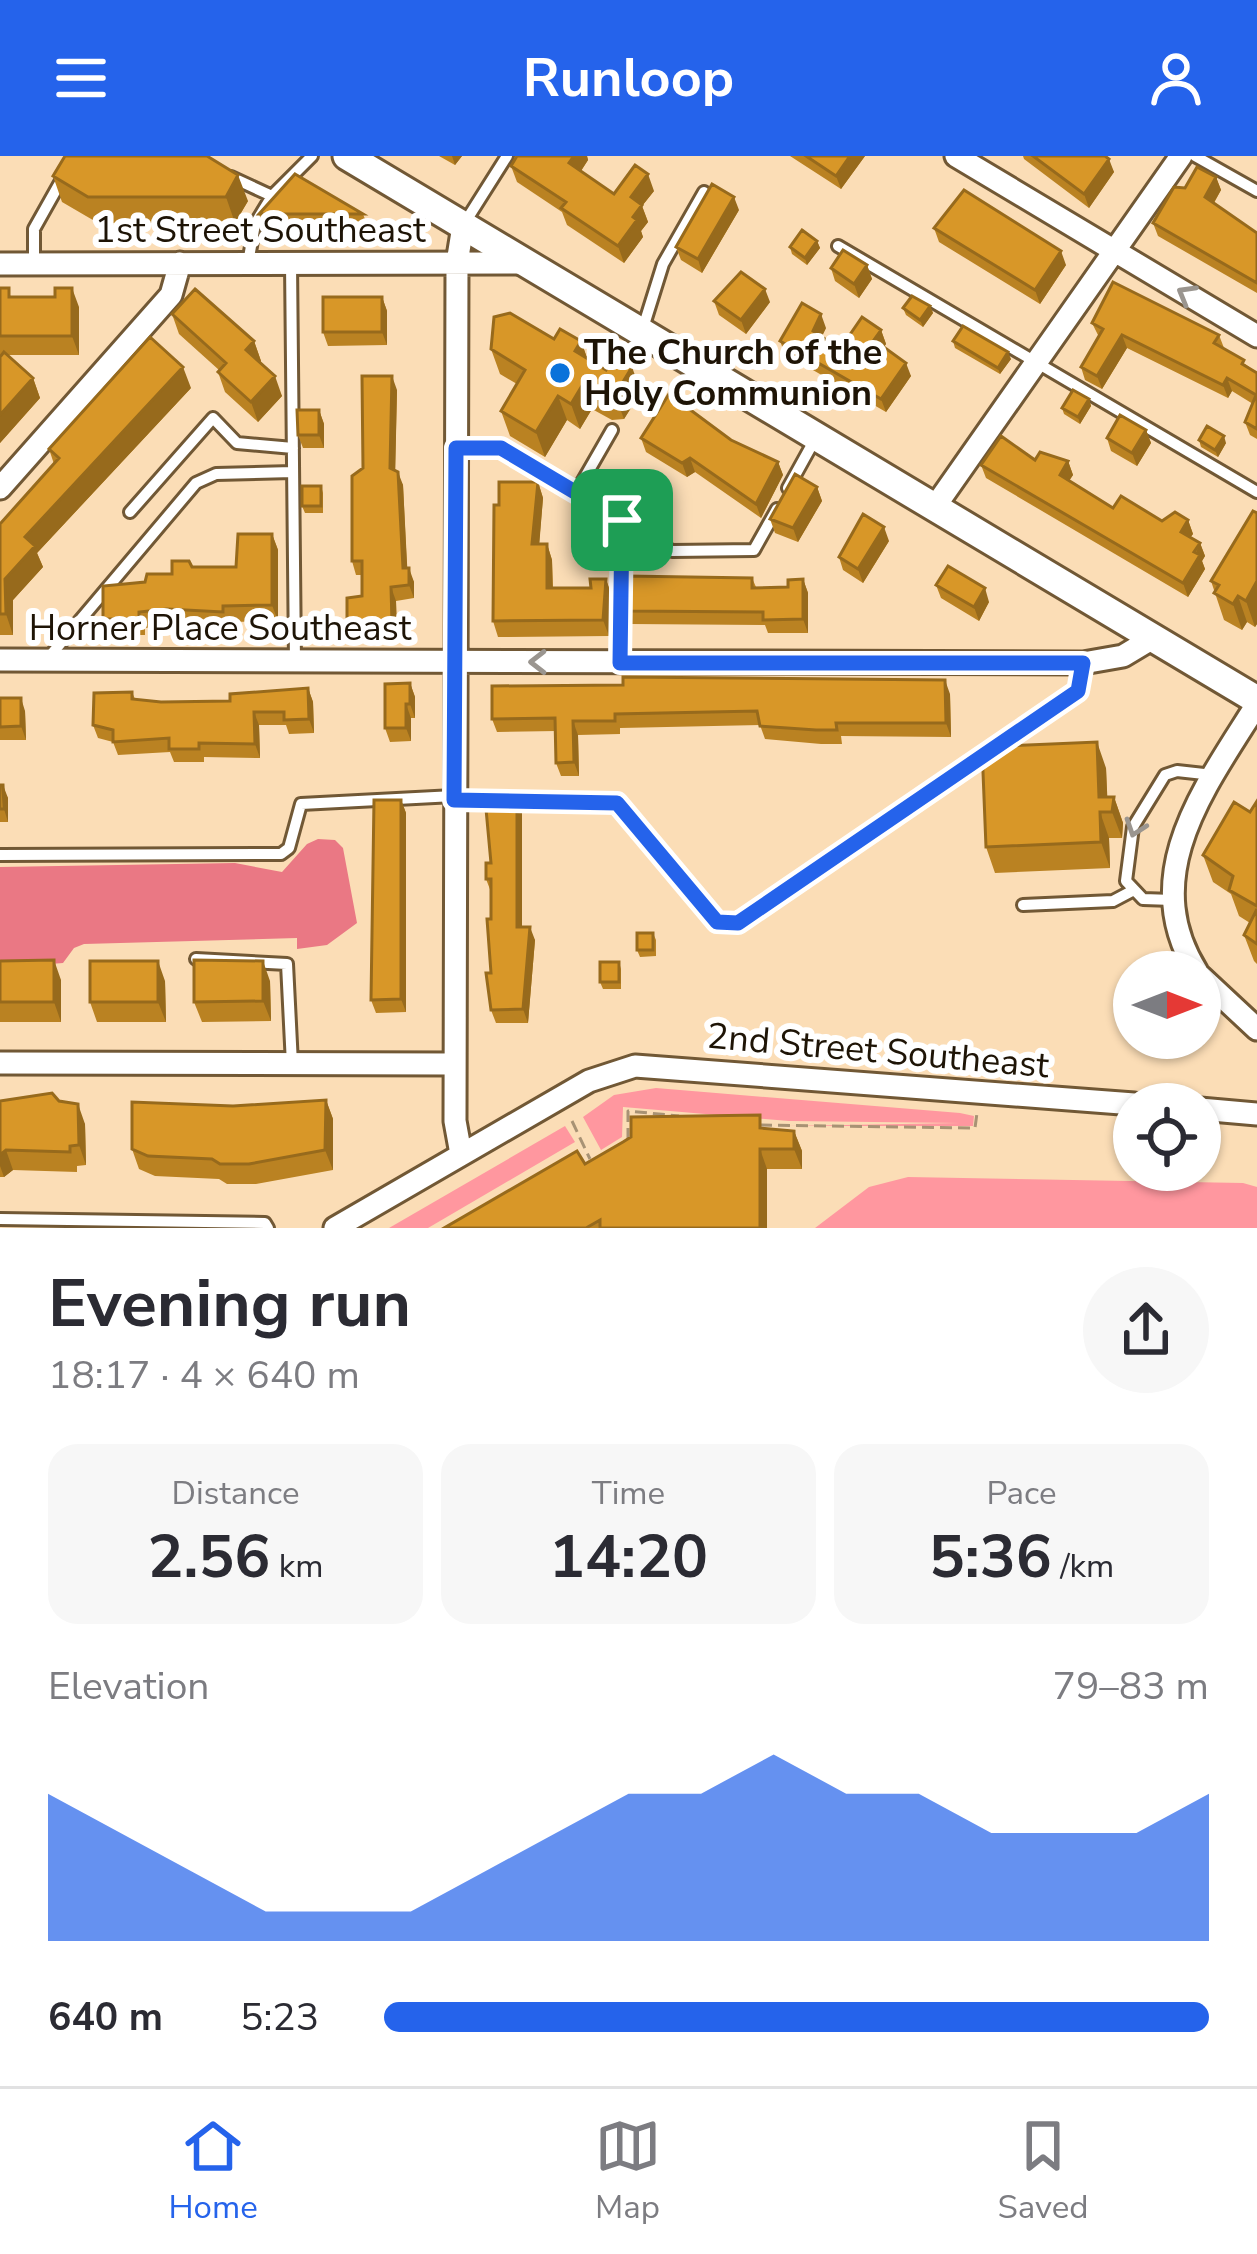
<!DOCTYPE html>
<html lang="en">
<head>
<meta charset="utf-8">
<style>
  body { margin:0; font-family:"Nunito Sans",sans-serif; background:#f7f7f7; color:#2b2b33; height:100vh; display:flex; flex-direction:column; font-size:45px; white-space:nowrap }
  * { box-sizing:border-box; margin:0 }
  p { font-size:39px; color:#7c7c81 }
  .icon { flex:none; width:66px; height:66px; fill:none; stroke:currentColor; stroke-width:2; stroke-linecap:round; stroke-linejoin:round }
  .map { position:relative; height:1072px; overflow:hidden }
  .side { display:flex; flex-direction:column; background:#fff; flex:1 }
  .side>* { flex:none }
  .needle { width:78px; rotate:90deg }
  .tools { position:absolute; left:1113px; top:795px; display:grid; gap:24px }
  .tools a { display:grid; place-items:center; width:108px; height:108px; border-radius:50%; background:#fff; box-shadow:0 3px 9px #0004; font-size:60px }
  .pin { position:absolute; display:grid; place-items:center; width:102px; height:102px; color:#fff; margin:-51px; border-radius:24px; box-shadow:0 6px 18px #0006 }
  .round { display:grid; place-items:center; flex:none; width:126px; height:126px; border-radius:63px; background:#f7f7f7 }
  .headline { display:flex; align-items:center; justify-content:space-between; height:204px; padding:0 48px }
  h1 { font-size:66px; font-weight:700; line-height:90px }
  .stats { display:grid; grid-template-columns:repeat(3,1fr); gap:18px; height:204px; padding:12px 48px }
  .stats div { display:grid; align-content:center; border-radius:30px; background:#f7f7f7; text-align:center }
  .stats b { font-size:60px; font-weight:700 }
  .stats small { font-size:33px; font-weight:400 }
  .stats p { font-size:33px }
  .chart { height:336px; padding:24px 48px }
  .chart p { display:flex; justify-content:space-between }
  .chart svg { width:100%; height:216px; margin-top:12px; fill:#2563eb; opacity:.7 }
  ul { padding:0 48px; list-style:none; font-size:39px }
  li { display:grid; grid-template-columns:192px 144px 1fr; align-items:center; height:90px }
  li i { height:30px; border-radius:15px; background:#2563eb }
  header { display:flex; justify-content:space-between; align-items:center; height:156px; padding:0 48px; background:#2563eb; color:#fff; font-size:54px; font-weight:700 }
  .tab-bar { display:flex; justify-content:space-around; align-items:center; height:168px; border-top:3px solid #e1e1e2; background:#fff; font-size:33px; color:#7c7c81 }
  .tab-bar a { display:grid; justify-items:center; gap:6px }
  .tab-bar .current { color:#2563eb }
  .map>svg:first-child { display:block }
</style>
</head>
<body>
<header><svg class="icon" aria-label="menu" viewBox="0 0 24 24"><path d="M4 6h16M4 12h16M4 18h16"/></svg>Runloop<svg class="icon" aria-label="person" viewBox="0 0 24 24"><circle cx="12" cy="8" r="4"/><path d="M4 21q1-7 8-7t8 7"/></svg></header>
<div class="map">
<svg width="1257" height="1072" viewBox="0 0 1257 1072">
  <rect width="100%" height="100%" fill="#fbddb6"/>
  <path fill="#ff979f" d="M656 932 960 957 974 960 973 970H787L960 967 789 965 623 951 622 981 601 994 583 961 614 939Z
    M565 970 575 986 428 1072H389Z
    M908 1021 1243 1027 1257 1031V1072H815L869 1031Z"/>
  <path fill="#ea7884" d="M318 683 335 684 343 692 357 767 327 789 297 793V782L84 788 74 792 63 807 0 812V711L235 707 282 716 307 688Z"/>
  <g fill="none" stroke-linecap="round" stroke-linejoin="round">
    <defs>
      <path id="lane" d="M1195 0 1257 35
        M231 21 272 40 312 0
        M464 68 507 0
        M838 90 1257 336
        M248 107 255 68 272 40
        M291 107 295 506
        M34 108V73L75 0
        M643 172 663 108 704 36
        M458 292 501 293 672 395 754 394 777 353
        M788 332 814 285
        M577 335 612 274
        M130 356 213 262 237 287 293 292
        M49 501 196 327 216 318 293 316
        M620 505 622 364
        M457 644 617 647 717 766 738 767 1078 535 1083 507
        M0 699 281 698 289 692 301 648 454 640
        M1173 744 1143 743 1126 725 1133 671 1165 619 1177 615 1213 619
        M1023 749 1113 745 1132 735
        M196 803 287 808 292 908
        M0 1063 265 1067 268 1072"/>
      <path id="street" d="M956 0 1257 180
        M0 108 521 107
        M0 332 171 139 180 107
        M934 352 1181 0
        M0 504 1083 507 1123 500 1153 482
        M1197 816C1136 719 1206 630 1257 548
        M1200 820 1257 873
        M0 907 454 908
        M1200 953 1257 958
        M461 998 455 965 457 107 463 70
        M335 1072 589 925 635 910 1134 948"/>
      <path id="secondary" d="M347 0 1257 544"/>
    </defs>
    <use href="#lane" stroke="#715835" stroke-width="16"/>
    <use href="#street" stroke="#715835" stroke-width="27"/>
    <use href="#secondary" stroke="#715835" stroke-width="33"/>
    <path stroke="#a89274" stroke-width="3" stroke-dasharray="12 6" stroke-linecap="butt" d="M572 965 590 1003
      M760 969 975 972 977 957
      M628 984V955L679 960"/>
    <use href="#lane" stroke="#fff" stroke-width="10"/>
    <use href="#street" stroke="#fff" stroke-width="21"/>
    <use href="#secondary" stroke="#fff" stroke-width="27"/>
  </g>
  <path fill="#ba8222" d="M65 0 248 45 235 67H98L62 46 53 20Z
    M439 0H462L455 9Z
    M517 0H587L588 4 581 15 614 38 654 35 642 50 648 66 641 75 643 81 624 107 567 69 562 56 517 26 511 10Z
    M790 0H865L841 33Z
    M1023 0H1105L1114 16 1089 52 1024 3Z
    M1216 21 1221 34 1214 47 1257 77V137L1158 80 1153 67 1185 32Z
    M739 54 702 117 681 104 676 91Z
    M259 58H363L368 71 264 72Z
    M934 72 1066 109 1040 148 939 86Z
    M817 85 820 92 807 109 792 98 790 91Z
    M867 109 872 123 859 142 835 125 831 112Z
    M0 132 12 141 79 151V199H7L33 222 40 242 0 287V201L2 199H0Z
    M382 141 387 155V189L328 190 323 176Z
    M714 145 770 146 746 178 719 159Z
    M930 150 933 157 923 171 906 159 903 152Z
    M172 158 254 185 261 205 260 207 282 240 258 266 225 236 218 216 219 214 179 178Z
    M1092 167 1219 179 1224 192 1257 217V283L1250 279 1245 266 1253 248 1232 235 1228 242 1127 192 1102 233 1085 224 1081 211 1099 181Z
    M826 172 821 181 840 193 881 174 886 188 884 191 911 220 886 256 785 198 780 185Z
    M554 183 581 185 587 202 641 236 624 263 612 264 592 253 580 273 567 264 545 301 510 280 501 255 517 228 500 218 491 193Z
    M953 185 1011 203 1000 218 955 192Z
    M191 232 37 397 43 411 13 444V479H0V368L54 308 49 293Z
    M397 234 395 315 403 329 407 412 414 426V442L396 445 397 479 352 480 347 466 362 440V419H356L352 405 363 312Z
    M1089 243 1091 250 1080 268 1064 258 1062 252Z
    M319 254 324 268V292H303L298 279Z
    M1146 274 1151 287 1137 310 1111 295 1107 282Z
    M641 282 731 284 778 306 783 319 761 362 695 316 687 321 646 296Z
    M1199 284 1226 287 1218 301 1201 291Z
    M1035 304 1068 305 1073 319 1069 325 1113 352 1162 365 1188 364 1193 378 1190 381 1200 387 1205 400 1202 405 1205 413 1188 441 986 322 981 309Z
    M538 326 543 342 539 388H547L552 404 553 432H591L606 423 611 438 609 480 498 481 493 465 499 349Z
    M321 330 323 337V357H305L302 350Z
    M817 331 822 345 798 386 775 377 770 363Z
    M1257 357V468L1255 471 1247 466 1242 474 1224 464 1211 425Z
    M272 378 278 394V465L229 466V472L172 469 145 472V479H109L103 463 145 426 192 411H236Z
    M889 385 863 427 843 414 839 401Z
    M752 422 756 431H788L803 423 808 437V477H768L765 469 630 468 625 455Z
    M936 429 989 446 979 465 941 442Z
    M410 527 415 541V562H411V585L390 586 385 572Z
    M308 532 313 546 314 577 289 578 286 569H259L260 602 204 601V606H174L170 596 118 599 113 586 98 582 93 569 132 536 135 543 161 546 230 545Z
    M950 538 951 581 841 580 842 588H821L765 583 760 569 620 572V578L578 579 579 620H561L556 607V575L497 576 492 563Z
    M0 542 25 555 26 584H0Z
    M1106 612 1107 641H1114L1123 667 1122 682H1109L1110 712 995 717 986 691Z
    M0 629 8 642V666H0Z
    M401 644 406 657V856L376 857 371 844Z
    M1257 645V808L1254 805 1244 779 1250 767 1239 760 1231 738 1213 726 1203 699 1250 656Z
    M522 657V771L535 784 528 867H496L491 854V736L486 723 491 707Z
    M653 777 656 784V800L640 801 637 794Z
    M0 805 61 824V866H0Z
    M619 806 621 813V833H603L600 826Z
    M165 825 166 866H97L90 846Z
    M270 825 271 865 202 866 194 846Z
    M326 944 333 963V1014L256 1028H227L219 1023 155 1020 139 1013 132 993 233 950Z
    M0 945H59L85 968 86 1009 77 1010V1016L13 1014 4 1021H0Z
    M765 973 794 975 802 995V1013H767V1072H444L585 1008Z"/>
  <path fill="#976a1c" d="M452 0H462L455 9Z
    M574 0H587L588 4 575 24 569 7Z
    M850 0H865L841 33 836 20Z
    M1109 3 1114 16 1089 52 1084 38Z
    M648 18 654 35 642 50 648 66 641 75 643 81 624 107 618 90 631 41Z
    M238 19 248 45 235 67 226 41Z
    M1216 21 1221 34 1209 55 1205 41Z
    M734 41 739 54 702 117 698 103Z
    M817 85 820 92 807 109 805 102Z
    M1061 95 1066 109 1040 148 1035 134Z
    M867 109 872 123 859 142 854 128Z
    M72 132 79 151V199L72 180Z
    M765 133 770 146 746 178 741 164Z
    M382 141 387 155V189L382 176Z
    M930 150 933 157 923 171 920 164Z
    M821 158 826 172 818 189 813 175Z
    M881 174 886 188 879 198 874 184Z
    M1122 179 1127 192 1102 233 1097 220Z
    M254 185 261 205 253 214 246 194Z
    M581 185 590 210 575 195Z
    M1008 196 1011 203 1000 218 998 212Z
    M906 207 911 220 886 256 881 243Z
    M183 211 191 232 37 397 43 411 13 444V479L6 458 5 423 25 381Z
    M632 211 641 236 624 263 615 239Z
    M275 220 282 240 258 266 251 246Z
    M392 220 397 234 395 325 390 312Z
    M33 222 40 242 0 287V259Z
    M1227 222 1232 235 1228 242 1223 229Z
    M583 228 592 253 580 273 571 248Z
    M558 240 567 264 545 301 536 276Z
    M1089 243 1091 250 1080 268 1078 261Z
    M319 254 324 268V292L319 279Z
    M1146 274 1151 287 1137 310 1132 297Z
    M1224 280 1226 287 1218 301 1215 294Z
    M690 302 695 316 687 321 682 307Z
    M1068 305 1073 319 1064 332 1060 319Z
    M778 306 783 319 761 362 756 348Z
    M398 316 403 329 408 426 403 412Z
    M538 326 543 342 538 404 532 388Z
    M817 331 822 345 798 386 793 372Z
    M1188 364 1193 378 1185 389 1181 376Z
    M884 371 889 385 863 427 858 413Z
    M272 378 278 394V465L272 449Z
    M1200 387 1205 400 1202 405 1205 413 1188 441 1183 427Z
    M547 388 552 404 553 447 547 432Z
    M409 412 414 426V442L409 429Z
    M606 423 611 438 609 480 603 464Z
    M803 423 808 437V477L803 463Z
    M1257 425V468L1255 471 1246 445Z
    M391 431 396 445 397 479 392 466Z
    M985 432 989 446 979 465 974 451Z
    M1238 440 1247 466 1242 474 1233 448Z
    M945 524 950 538 951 581 946 567Z
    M410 527 415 541V562L410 548Z
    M308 532 313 546 314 577 309 563Z
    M21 542 25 555 26 584 21 570Z
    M406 548 411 562V585L406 572Z
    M254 556 259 569 260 602 255 588Z
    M573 565 578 579 579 620 574 606Z
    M1097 586 1106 612 1108 656 1099 641Z
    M3 629 8 642V666L4 653Z
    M1114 641 1123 667 1122 682 1112 656Z
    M401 644 406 657V856L401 843Z
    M517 644 522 657V784L517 771Z
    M1100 656 1109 682 1110 712 1101 686Z
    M530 771 535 784 528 867 523 853Z
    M54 804 61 824V866L54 846Z
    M158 805 165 825 166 866 158 846Z
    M263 805 270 825 271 865 263 845Z
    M326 944 333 963V1014L325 994Z
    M78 948 85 968 86 1009 79 989Z
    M794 975 802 995V1013L794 993Z
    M760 993 767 1013V1072H760Z
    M6 994 13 1014 4 1021 0 1010V999Z"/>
  <path fill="#d89728" stroke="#976a1c" stroke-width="3" d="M65 0H207L238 19 226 41H88L53 20Z
    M517 0H574L569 7 614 38 635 9 648 18 631 41 642 49 633 61 637 64 618 90 561 52 566 46 511 10Z
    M806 0H850L836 20Z
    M1033 0H1105L1109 3 1084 38Z
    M1197 11 1216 21 1205 41 1257 77V127L1153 67 1174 31 1185 32Z
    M295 18 363 58H259Z
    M712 28 734 41 698 103 676 91Z
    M964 34 1061 95 1035 134 934 72Z
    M802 74 817 85 805 102 790 91Z
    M843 94 867 109 854 128 831 112Z
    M741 116 765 133 741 164 714 145Z
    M1113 126 1219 179 1214 187 1244 204 1242 208 1257 217V273L1245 266 1256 239 1227 222 1223 229 1122 179 1097 220 1081 211 1103 173 1092 167Z
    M0 132H9V141H55V132H72V180H0Z
    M195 133 254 185 246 194 275 220 251 246 218 216 226 207 172 158Z
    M912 140 930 150 920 164 903 152Z
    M323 141H382V176H323Z
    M802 147 821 158 813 175 840 193 862 161 881 174 874 184 906 207 881 243 780 185Z
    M510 157 554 183 560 173 581 185 575 195 606 214 614 200 632 211 615 239 603 240 583 228 571 248 558 240 536 276 501 255 525 214 491 193 494 161Z
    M963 170 1008 196 998 212 953 185Z
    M150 181 183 211 25 381 35 390 5 423 6 458H0V368L59 302 49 293Z
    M4 196 33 222 0 259V201Z
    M362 220H392L390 312 398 316 403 412H409V429L391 431 392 466H347V442L362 440V405H352V320L363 312Z
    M1073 234 1089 243 1078 261 1062 252Z
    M669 238 731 284 778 306 756 348 690 302 682 307 641 282Z
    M297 254H319V279H298Z
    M1120 259 1146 274 1132 297 1107 282Z
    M1207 270 1224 280 1215 294 1199 284Z
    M1001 280 1035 304 1040 296 1068 305 1060 319 1113 352 1121 340 1162 365 1175 356 1188 364 1181 376 1200 387 1194 396 1200 399 1183 427 981 309Z
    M795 318 817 331 793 372 770 363Z
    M499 326H538L532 388H547V432H591L590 423H606L603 464 493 465 494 349H499Z
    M302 330H321V350H302Z
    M1253 355 1257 357V425L1246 445 1238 440 1233 448 1214 437 1219 429 1211 425Z
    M863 358 884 371 858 413 839 401Z
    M238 378H272V449L223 450V456L167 453 139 456V463H103V430L145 426 147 418H172V405H189L192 411H236Z
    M948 410 985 432 974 451 936 429Z
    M626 420 752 422V432L788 431V424L803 423V463L763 464V456L625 455Z
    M623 521 945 524 946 567H836L837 574H816L760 570 757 555 615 558V565H573L574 606 556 607 555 562 492 563V530L623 529Z
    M410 527V548H406V572H385V528Z
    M308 532 309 563 284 564V556H254L255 588 199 587V593H169V582L113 586V574L93 569 94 537 132 536V543L161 546 230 545V538Z
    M0 542H21V570L0 571Z
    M1097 586 1099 641H1114L1112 656H1100L1101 686 986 691 982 591Z
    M0 629H3L4 653H0Z
    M374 644H401V843L371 844Z
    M492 644H517V771H530L523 853 491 854 486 817H491L487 763H491V723H486V707H491L486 653H492Z
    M1257 645V750L1229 734 1233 720 1203 699 1234 646 1250 656Z
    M1257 753V788L1244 779Z
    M637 777H653V794H637Z
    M54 804V846H0V805Z
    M194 804 263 805V845L194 846Z
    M90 805H158V846H90Z
    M600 806H619V826H600Z
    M52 937 59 945 78 948 79 989 70 990V996L6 994 0 999V945Z
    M326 944 325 994 249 1008H220L212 1003 148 1000 132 993V946L233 950Z
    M760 959V972L794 975V993H760V1072H600V1064L586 1072H444L577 995 585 1008 623 986 631 981V961Z"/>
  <defs><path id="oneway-chevron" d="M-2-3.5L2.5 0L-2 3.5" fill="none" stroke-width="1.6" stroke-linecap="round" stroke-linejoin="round" transform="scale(3)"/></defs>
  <g stroke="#9a958f">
    <use href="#oneway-chevron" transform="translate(1186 138) rotate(-150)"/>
    <use href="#oneway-chevron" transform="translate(538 506) rotate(-180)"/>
    <use href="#oneway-chevron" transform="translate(1135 672) rotate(109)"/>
  </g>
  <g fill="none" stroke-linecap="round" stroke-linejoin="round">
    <defs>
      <path id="route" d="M456 292H501L622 364 620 507H1083L1078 535 738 767 717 766 617 647 454 644Z"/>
    </defs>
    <use href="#route" stroke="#fff" stroke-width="24"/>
    <use href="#route" stroke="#2563eb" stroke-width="15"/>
  </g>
  <circle fill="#0a72da" stroke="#fff" stroke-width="4.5" cx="560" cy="217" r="12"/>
  <g text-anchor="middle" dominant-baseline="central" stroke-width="12" stroke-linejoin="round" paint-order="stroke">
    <g font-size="36" fill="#1e1406" stroke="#fff">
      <text x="260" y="74">1st Street Southeast</text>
      <text x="220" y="472">Horner Place Southeast</text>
      <text transform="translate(878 895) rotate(5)">2nd Street Southeast</text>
    </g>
    <g font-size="36" font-weight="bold" fill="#1e1406" stroke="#fff" text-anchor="start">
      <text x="584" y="196">The Church of the<tspan x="584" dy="41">Holy Communion</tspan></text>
    </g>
  </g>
</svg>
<div class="tools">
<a><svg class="needle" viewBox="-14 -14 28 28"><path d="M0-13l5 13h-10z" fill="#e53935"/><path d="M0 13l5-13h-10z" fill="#7c7c81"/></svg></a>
<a><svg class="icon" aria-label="locate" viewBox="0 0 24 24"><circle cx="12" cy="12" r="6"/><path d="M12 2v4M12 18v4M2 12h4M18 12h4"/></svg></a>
</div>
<div class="pin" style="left:622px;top:364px;background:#1e9e55"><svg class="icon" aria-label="arrive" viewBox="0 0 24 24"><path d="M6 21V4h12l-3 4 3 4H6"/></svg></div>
</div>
<section class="side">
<div class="headline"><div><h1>Evening run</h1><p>18:17 · 4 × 640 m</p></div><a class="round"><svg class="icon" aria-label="share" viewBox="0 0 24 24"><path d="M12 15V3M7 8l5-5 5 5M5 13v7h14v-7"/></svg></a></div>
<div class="stats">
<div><p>Distance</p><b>2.56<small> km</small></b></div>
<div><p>Time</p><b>14:20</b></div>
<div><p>Pace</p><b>5:36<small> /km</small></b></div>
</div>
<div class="chart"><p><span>Elevation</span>79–83 m</p>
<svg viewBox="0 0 160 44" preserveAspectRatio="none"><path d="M0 44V14L10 22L20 30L30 38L40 38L50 38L60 30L70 22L80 14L90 14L100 6L110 14L120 14L130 22L140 22L150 22L160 14V44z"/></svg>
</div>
<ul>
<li><b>640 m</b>5:23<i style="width:100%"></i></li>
</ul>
</section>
<nav class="tab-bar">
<a class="current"><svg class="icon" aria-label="home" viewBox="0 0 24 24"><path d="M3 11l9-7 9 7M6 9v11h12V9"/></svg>Home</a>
<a><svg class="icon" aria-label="map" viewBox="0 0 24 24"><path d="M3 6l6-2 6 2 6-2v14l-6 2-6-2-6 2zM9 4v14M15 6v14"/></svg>Map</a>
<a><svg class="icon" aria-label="saved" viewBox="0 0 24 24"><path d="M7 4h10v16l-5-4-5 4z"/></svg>Saved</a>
</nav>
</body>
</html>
